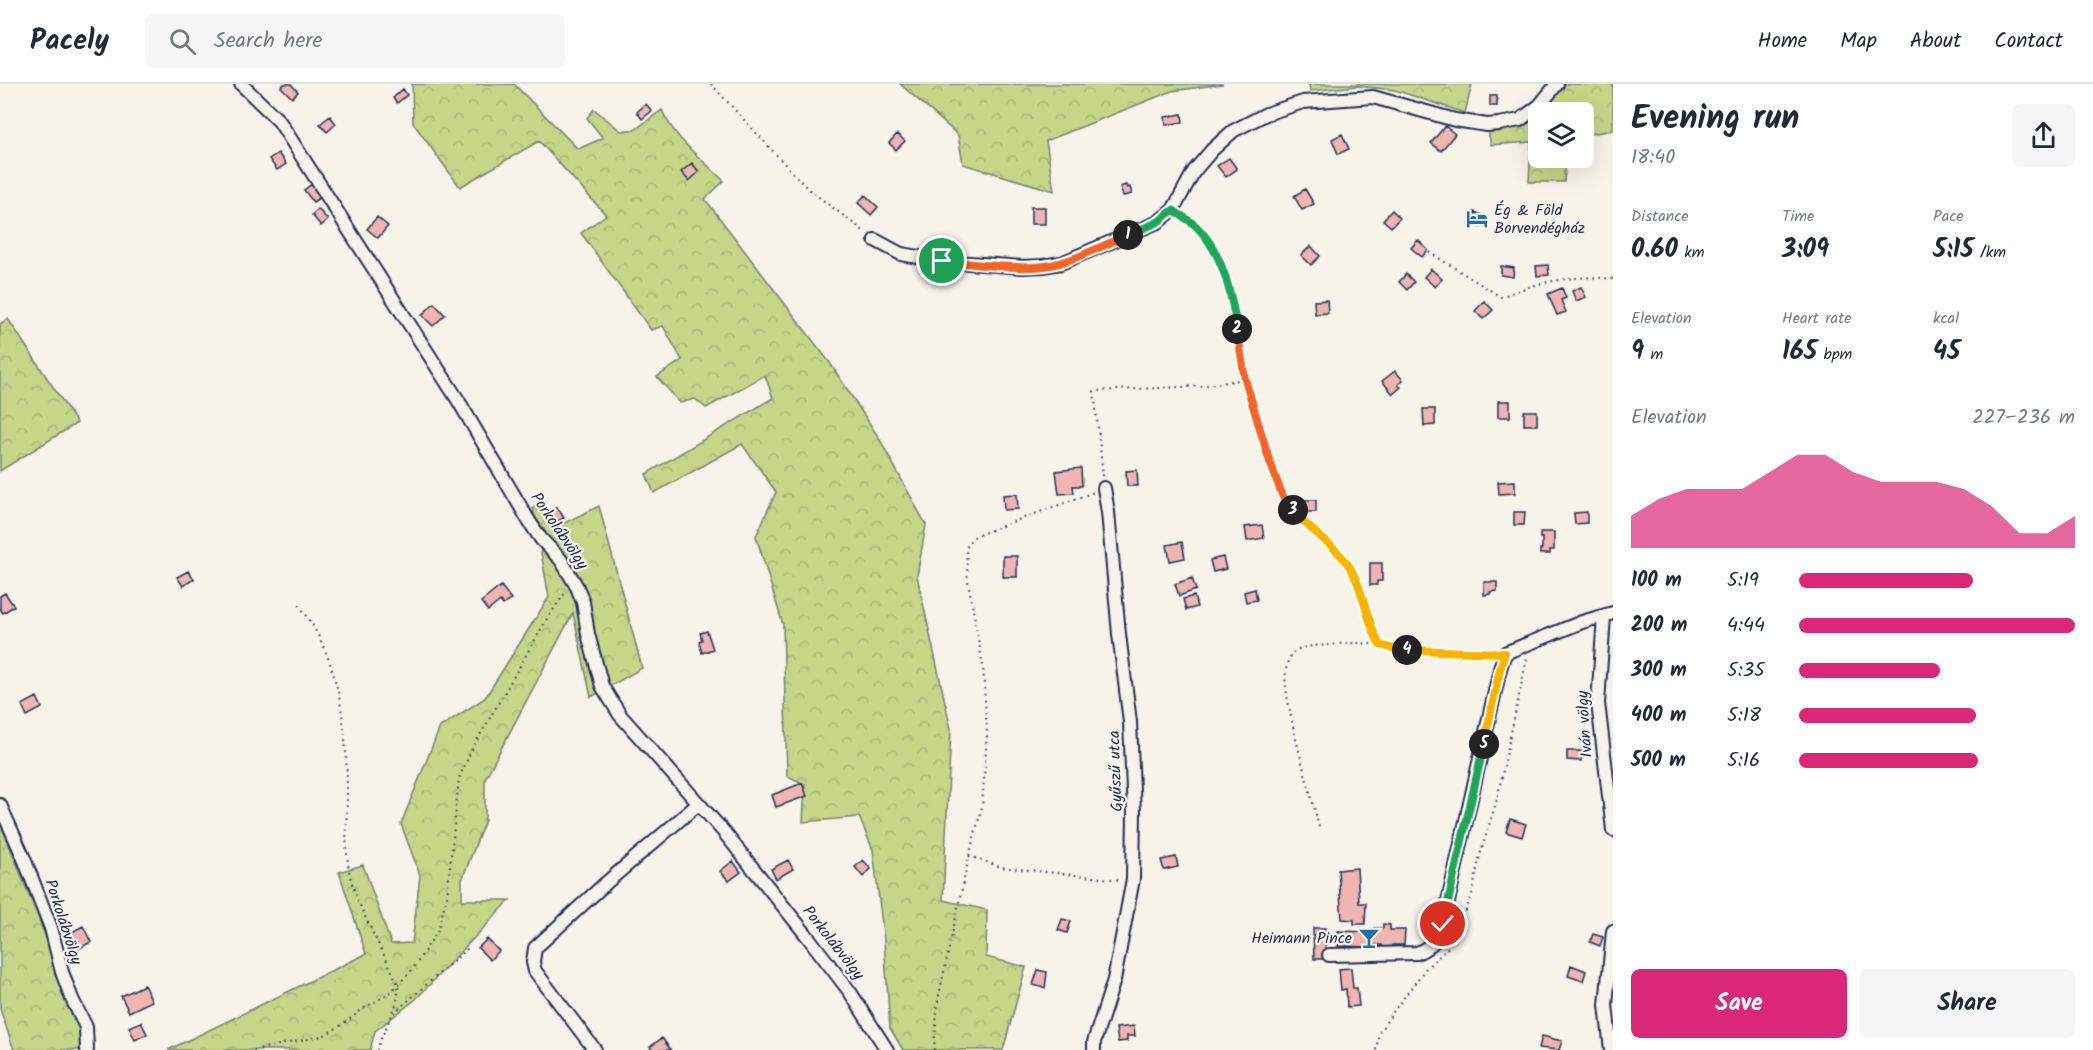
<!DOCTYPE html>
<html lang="en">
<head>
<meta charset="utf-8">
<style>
  body { margin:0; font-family:Kalam,sans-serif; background:#f6f6f7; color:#1f2937; height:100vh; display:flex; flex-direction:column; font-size:22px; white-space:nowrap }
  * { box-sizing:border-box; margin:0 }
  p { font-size:20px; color:#747a83 }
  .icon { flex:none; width:33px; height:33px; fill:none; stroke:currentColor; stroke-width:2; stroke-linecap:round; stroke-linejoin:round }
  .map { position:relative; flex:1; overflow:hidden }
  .side { display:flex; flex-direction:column; background:#fff; width:480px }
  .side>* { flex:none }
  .buttons { position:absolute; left:1528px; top:18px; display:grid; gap:12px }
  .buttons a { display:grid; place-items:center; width:66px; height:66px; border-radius:9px; background:#fff; box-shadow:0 6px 24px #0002; font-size:30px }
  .pin { position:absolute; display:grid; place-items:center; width:51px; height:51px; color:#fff; margin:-26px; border:3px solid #fff; border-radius:50%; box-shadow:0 2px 6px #0007 }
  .km { position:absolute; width:30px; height:30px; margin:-15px; border-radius:50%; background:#222; color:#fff; font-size:16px; line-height:30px; text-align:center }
  .round { display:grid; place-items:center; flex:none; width:63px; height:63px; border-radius:9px; background:#f6f6f7 }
  .head { display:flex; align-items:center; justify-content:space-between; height:102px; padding:0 18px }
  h1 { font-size:33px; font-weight:600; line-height:45px }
  .stats { display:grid; grid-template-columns:repeat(3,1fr); gap:9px; height:102px; padding:6px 18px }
  .stats div { display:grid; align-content:center }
  .stats b { font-size:26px; font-weight:600 }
  .stats small { font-size:16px; font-weight:400 }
  .stats p { font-size:16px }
  .chart { height:168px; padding:12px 18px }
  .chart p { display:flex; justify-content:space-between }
  .chart svg { width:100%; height:108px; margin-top:6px; fill:#db2777; opacity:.7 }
  .action { display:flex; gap:12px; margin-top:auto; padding:12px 18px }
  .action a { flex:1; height:69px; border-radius:9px; background:#db2777; color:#fff; font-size:24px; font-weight:600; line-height:69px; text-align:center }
  .action a+a { background:#f6f6f7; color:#1f2937 }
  ul { padding:0 18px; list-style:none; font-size:20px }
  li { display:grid; grid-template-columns:96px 72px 1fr; align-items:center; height:45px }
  li i { height:15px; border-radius:8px; background:#db2777 }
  header { display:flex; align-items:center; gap:36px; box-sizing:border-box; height:84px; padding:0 30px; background:#fff; border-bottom:2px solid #e0e1e3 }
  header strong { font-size:28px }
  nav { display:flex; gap:33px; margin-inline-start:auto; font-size:21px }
  .search { width:420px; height:54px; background:#f6f6f7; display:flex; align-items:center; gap:15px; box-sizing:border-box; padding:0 21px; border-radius:9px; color:#747a83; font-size:22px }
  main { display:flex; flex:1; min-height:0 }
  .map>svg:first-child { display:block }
</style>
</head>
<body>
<header>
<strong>Pacely</strong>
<div class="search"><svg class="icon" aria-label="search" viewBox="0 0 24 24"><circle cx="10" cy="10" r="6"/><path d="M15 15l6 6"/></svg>Search here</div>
<nav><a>Home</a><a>Map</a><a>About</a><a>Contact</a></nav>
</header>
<main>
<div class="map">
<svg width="1613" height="966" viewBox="0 0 1613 966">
  <defs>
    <pattern id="forest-crowns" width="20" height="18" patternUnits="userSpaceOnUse" patternTransform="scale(1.5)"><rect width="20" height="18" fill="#c7d589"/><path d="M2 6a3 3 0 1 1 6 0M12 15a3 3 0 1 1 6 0" fill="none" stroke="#aab779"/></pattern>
  </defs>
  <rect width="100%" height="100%" fill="#f7f3e8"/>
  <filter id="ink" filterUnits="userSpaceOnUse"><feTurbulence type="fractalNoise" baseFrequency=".0167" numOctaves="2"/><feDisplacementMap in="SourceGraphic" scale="12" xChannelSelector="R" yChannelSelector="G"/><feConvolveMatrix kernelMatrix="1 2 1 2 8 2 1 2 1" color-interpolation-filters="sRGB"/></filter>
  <g filter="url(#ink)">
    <path fill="url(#forest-crowns)" stroke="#718274" stroke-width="1.5" d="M412 0H514L578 65 603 54 587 34 594 25 621 47 636 45 662 26C674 55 703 76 724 97L705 115 830 279 879 354 926 441 917 492 951 645 943 816 987 826 986 873 1026 883 1003 966H903L890 944 884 857 873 766 859 733 803 738 805 700 787 692 783 541 756 452 776 408 742 360 654 409 646 390 773 314 765 291 706 324 695 315 680 319 657 293 682 276 663 242 651 246 581 149 606 131 539 57 460 103 413 39Z
      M900 0H1223L1172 7 1046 57 1054 107 963 80 958 51Z
      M1309 0H1472L1465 29 1395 6 1357 2 1310 7Z
      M1557 0H1613V46L1584 51V28H1539V74H1566L1564 98H1529L1531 58 1491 61 1487 41 1520 36Z
      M8 235 77 339 0 387V240Z
      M542 418 554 444 599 422 642 584 591 613 573 529 485 695V736L462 796V816H510L416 915 375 947 370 966H168L366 870 339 788 363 781 391 860 412 859 420 791 401 740 440 643 485 614 549 513 533 424Z
      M0 738 91 966H14L0 925Z"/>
    <path fill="#f0b5b0" stroke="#1b2f5e" stroke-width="1.5" d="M284 0H291L298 8 292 14 281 3Z
      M403 5 407 11 397 19 393 14Z
      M1490 12H1497V22H1490Z
      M646 20 652 27 642 35 637 28Z
      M1182 30 1183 38 1166 41 1165 33Z
      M330 32 336 40 327 48 320 40Z
      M1445 42 1455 50 1441 67 1431 59Z
      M897 50 905 57 896 66 889 59Z
      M1342 50 1349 65 1338 70 1332 55Z
      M278 69 286 80 277 86 269 75Z
      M1229 74 1237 85 1226 93 1217 82Z
      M692 79 699 88 689 97 681 88Z
      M312 100 321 113 313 118 304 106Z
      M1126 101 1127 104 1130 103 1132 110 1123 112 1120 103Z
      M1305 105 1314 120 1302 126 1294 112Z
      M865 111 878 123 871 131 858 119Z
      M1031 123H1045V140H1031Z
      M318 125 328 136 321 142 312 131Z
      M1392 126 1400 134 1391 143 1383 136Z
      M1474 128 1485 132 1481 143 1470 140Z
      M377 133 388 142 378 154 367 145Z
      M1418 156 1428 166 1422 173 1411 164Z
      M1311 162 1320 172 1311 181 1301 171Z
      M1548 181 1549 191 1537 192 1536 182Z
      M1501 182 1514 184 1513 193 1501 191Z
      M1431 185 1442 195 1435 203 1424 193Z
      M1406 190 1414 198 1407 206 1399 198Z
      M1581 203 1586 213 1576 217 1572 207Z
      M1562 204 1566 214 1561 216 1566 228 1557 231 1548 210Z
      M1327 216 1328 229 1315 230 1314 217Z
      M1484 217 1493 226 1483 235 1475 227Z
      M434 219 445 231 433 242 422 231Z
      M1395 287 1403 296 1398 301 1401 303 1393 310 1382 297Z
      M1498 317H1510V333H1498Z
      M1423 325H1435V341L1424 342Z
      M1524 327H1537V341H1524Z
      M1081 384 1082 402H1073L1074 409 1059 410 1056 387Z
      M1137 386 1138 402H1127L1126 387Z
      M1515 397V409L1499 410 1498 398Z
      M1017 410 1018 425 1004 426 1003 411Z
      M1303 416H1316V428H1303Z
      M557 423 564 434 554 439 548 428Z
      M1514 428H1525L1524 441H1514Z
      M1587 428V439L1575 440 1574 429Z
      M1262 441 1264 454 1247 457 1245 443Z
      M1540 448H1554V466H1550V470H1540V465H1542V454H1540Z
      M1182 458 1185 474 1170 477 1167 461Z
      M1003 472H1017V493H1003Z
      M1223 473 1226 485 1213 488 1210 476Z
      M1370 479H1382V497H1377V501H1370Z
      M188 487 194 495 183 502 177 493Z
      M1192 494 1196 506 1179 512 1175 500Z
      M1484 498H1497V507L1490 508V510L1484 511Z
      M501 502 511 515 503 521 500 517 488 527 481 518Z
      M1255 505 1257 516 1246 518 1244 508Z
      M5 509 14 522 3 529 0 525V512Z
      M1194 512 1197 523 1186 526 1183 515Z
      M707 547 713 565 702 569 699 557 702 556 700 549Z
      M37 613 42 624 27 632 22 621Z
      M1567 667H1582L1581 677 1567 676Z
      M802 699 807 712 776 723 772 711Z
      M1510 735 1526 740 1522 753 1506 748Z
      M1176 773 1178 783 1164 786 1161 776Z
      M788 776 793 785 776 795 771 785Z
      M863 776 871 785 863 793 855 783Z
      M733 777 741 788 729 797 720 787Z
      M1357 784 1359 819H1366L1365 840H1354V836L1342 835 1338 786Z
      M1062 835 1071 837 1067 849 1058 846Z
      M1383 840 1390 841V846H1405L1404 861H1392V868H1382V861H1370V863L1338 862V847L1370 848V846H1374V844H1383Z
      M83 842 91 858 78 865 70 849Z
      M1313 844H1325L1326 875H1314Z
      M1593 850 1603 853 1600 862 1590 858Z
      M487 855 499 867 490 876 478 864Z
      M1571 881 1586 887 1583 897 1568 892Z
      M1351 884 1353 904H1357L1359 922 1347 923 1346 905 1341 906 1339 885Z
      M1038 886 1047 888 1045 904 1033 901Z
      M144 901 152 917 129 928 121 912Z
      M141 938 147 950 135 956 129 943Z
      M1134 942 1135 952H1127V957L1118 958 1116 944Z
      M1542 952 1562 957 1559 966 1539 964Z
      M662 954 671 966H652L650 963Z"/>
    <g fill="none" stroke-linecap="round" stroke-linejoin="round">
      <defs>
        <path id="minor" d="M241 0 279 37 458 316 529 437 541 455 561 476 577 503 583 518 588 550 602 602 620 631 723 747 808 853 850 908 887 966
          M875 156 901 170 942 177 1022 183 1043 182 1061 179 1158 138 1173 126 1194 87 1212 66 1233 47 1266 30 1303 18 1373 13 1455 36 1487 41 1499 40 1520 36 1539 22 1557 0
          M1604 532 1598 619 1613 746
          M0 721 23 772 51 844 62 888 72 915 86 943 87 966
          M1329 871 1417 869C1433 862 1437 855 1443 840L1500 585 1505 569 1582 538 1613 529
          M595 966 535 887 533 878 535 864 606 799 697 721
          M1094 966V958L1114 896 1133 795 1134 729 1130 638 1119 550 1108 428 1104 404
          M1611 966 1606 921 1613 847"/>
      </defs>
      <use href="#minor" stroke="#1b2f5e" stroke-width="16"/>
      <path stroke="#1b2f5e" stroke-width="2" stroke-dasharray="1.5 4.5" stroke-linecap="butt" d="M711 0 807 104 866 149
        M1183 134C1236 168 1233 239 1245 294 1251 322 1261 351 1270 377 1277 397 1284 418 1299 433 1313 448 1333 460 1346 477 1363 502 1364 535 1380 561
        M1429 168 1501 213C1537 198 1575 190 1613 195
        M1103 392 1094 307 1202 302 1245 295
        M299 521C341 576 347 644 347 711 347 734 345 757 348 779 352 818 383 864 398 901 400 925 383 944 377 966
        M1319 743C1308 697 1292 650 1286 603 1285 593 1285 575 1294 568 1302 561 1319 562 1330 561 1351 558 1373 558 1394 565L1493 569
        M969 772 1001 783 1120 796
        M394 929 468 864
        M254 966 323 952 342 941 363 925 391 908 413 885 438 846 447 812 459 694 472 665 547 535 565 509
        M934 966 938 916 969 772 982 723 987 650 983 582 968 497 966 466 968 459 975 452 1094 408
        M1376 966 1379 949 1393 928 1426 884 1446 866 1460 843 1472 810 1480 771 1497 715 1527 574"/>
      <use href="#minor" stroke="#f7f3e8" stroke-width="12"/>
    </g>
  </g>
  <g fill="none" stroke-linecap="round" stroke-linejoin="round" filter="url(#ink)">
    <defs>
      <path id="split-1" d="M942 177C974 179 1013 186 1045 182 1073 178 1101 162 1128 151"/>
      <path id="split-2" d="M1128 151 1158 138 1173 126C1180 131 1189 136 1196 142 1223 168 1231 209 1237 245"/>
      <path id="split-3" d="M1237 245 1245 295 1269 375 1282 411 1293 426"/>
      <path id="split-4" d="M1293 426C1307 445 1329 457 1344 475 1364 499 1364 534 1380 561L1394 565 1407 566"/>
      <path id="split-5" d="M1407 566 1505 569 1500 585 1484 660"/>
      <path id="split-6" d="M1443 840 1484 660"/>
    </defs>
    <use href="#split-1" stroke="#fff" stroke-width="12"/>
    <use href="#split-2" stroke="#fff" stroke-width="12"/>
    <use href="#split-3" stroke="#fff" stroke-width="12"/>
    <use href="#split-4" stroke="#fff" stroke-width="12"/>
    <use href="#split-5" stroke="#fff" stroke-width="12"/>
    <use href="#split-6" stroke="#fff" stroke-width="12"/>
    <use href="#split-1" stroke="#f0652b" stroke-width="8"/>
    <use href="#split-2" stroke="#22a559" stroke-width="8"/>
    <use href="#split-3" stroke="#f0652b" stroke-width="8"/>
    <use href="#split-4" stroke="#f5b400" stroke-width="8"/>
    <use href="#split-5" stroke="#f5b400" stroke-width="8"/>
    <use href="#split-6" stroke="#22a559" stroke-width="8"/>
  </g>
  <defs>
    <symbol id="hotel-bare" viewBox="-9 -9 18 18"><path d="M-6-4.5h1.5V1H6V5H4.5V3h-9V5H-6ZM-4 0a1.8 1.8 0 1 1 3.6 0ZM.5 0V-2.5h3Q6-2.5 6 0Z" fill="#1f6fb2" stroke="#f7f3e8" stroke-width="2.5" paint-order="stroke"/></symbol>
    <symbol id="bar-bare" viewBox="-9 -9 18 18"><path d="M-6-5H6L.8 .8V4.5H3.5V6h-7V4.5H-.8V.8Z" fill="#1f6fb2" stroke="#f7f3e8" stroke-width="2.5" paint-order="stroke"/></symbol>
  </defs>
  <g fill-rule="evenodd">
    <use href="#hotel-bare" x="1462" y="120" width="30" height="30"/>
    <use href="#bar-bare" x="1354" y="839" width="30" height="30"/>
  </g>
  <g text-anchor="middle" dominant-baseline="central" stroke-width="4.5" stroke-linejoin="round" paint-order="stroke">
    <g font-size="16" fill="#1b2f5e" stroke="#f7f3e8" text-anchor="start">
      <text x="1494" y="126">Ég &amp; Föld<tspan x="1494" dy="18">Borvendégház</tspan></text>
      <text x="1352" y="854" text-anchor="end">Heimann Pince</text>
    </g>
    <g font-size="16" fill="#1b2f5e" stroke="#f7f3e8">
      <text transform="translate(559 447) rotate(56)">Porkolábvölgy</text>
      <text transform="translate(1585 640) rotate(-94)">Iván völgy</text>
      <text transform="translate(1116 687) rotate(-92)">Gyűszű utca</text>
      <text transform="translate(63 838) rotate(72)">Porkolábvölgy</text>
      <text transform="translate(833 859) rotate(52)">Porkolábvölgy</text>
    </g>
  </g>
</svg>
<div class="buttons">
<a><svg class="icon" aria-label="layers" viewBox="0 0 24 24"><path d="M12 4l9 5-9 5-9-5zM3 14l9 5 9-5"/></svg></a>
</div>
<div class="pin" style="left:942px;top:177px;background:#1e9e55"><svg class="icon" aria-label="arrive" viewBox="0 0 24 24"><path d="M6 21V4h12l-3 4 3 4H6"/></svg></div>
<div class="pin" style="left:1443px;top:840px;background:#d93025"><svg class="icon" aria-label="check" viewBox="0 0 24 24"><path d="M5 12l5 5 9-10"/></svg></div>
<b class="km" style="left:1128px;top:151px">1</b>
<b class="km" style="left:1237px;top:245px">2</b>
<b class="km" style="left:1293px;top:426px">3</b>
<b class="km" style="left:1407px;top:566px">4</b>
<b class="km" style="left:1484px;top:660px">5</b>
</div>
<section class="side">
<div class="head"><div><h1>Evening run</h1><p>18:40</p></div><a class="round"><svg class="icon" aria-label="share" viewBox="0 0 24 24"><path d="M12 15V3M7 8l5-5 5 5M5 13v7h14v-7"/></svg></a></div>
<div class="stats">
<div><p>Distance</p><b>0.60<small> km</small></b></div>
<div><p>Time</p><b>3:09</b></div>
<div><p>Pace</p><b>5:15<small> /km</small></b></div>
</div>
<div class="stats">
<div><p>Elevation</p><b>9<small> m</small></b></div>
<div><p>Heart rate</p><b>165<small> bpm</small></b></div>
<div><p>kcal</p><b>45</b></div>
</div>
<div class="chart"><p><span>Elevation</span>227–236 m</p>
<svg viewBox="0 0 160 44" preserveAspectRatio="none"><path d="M0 44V31L10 24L20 20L30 20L40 20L50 13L60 6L70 6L80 13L90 17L100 17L110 17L120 20L130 27L140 38L150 38L160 31V44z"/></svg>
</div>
<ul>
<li><b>100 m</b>5:19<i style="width:63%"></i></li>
<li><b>200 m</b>4:44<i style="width:100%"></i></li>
<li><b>300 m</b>5:35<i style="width:51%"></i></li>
<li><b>400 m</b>5:18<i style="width:64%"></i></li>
<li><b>500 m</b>5:16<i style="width:65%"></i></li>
</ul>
<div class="action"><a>Save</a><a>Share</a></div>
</section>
</main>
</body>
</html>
